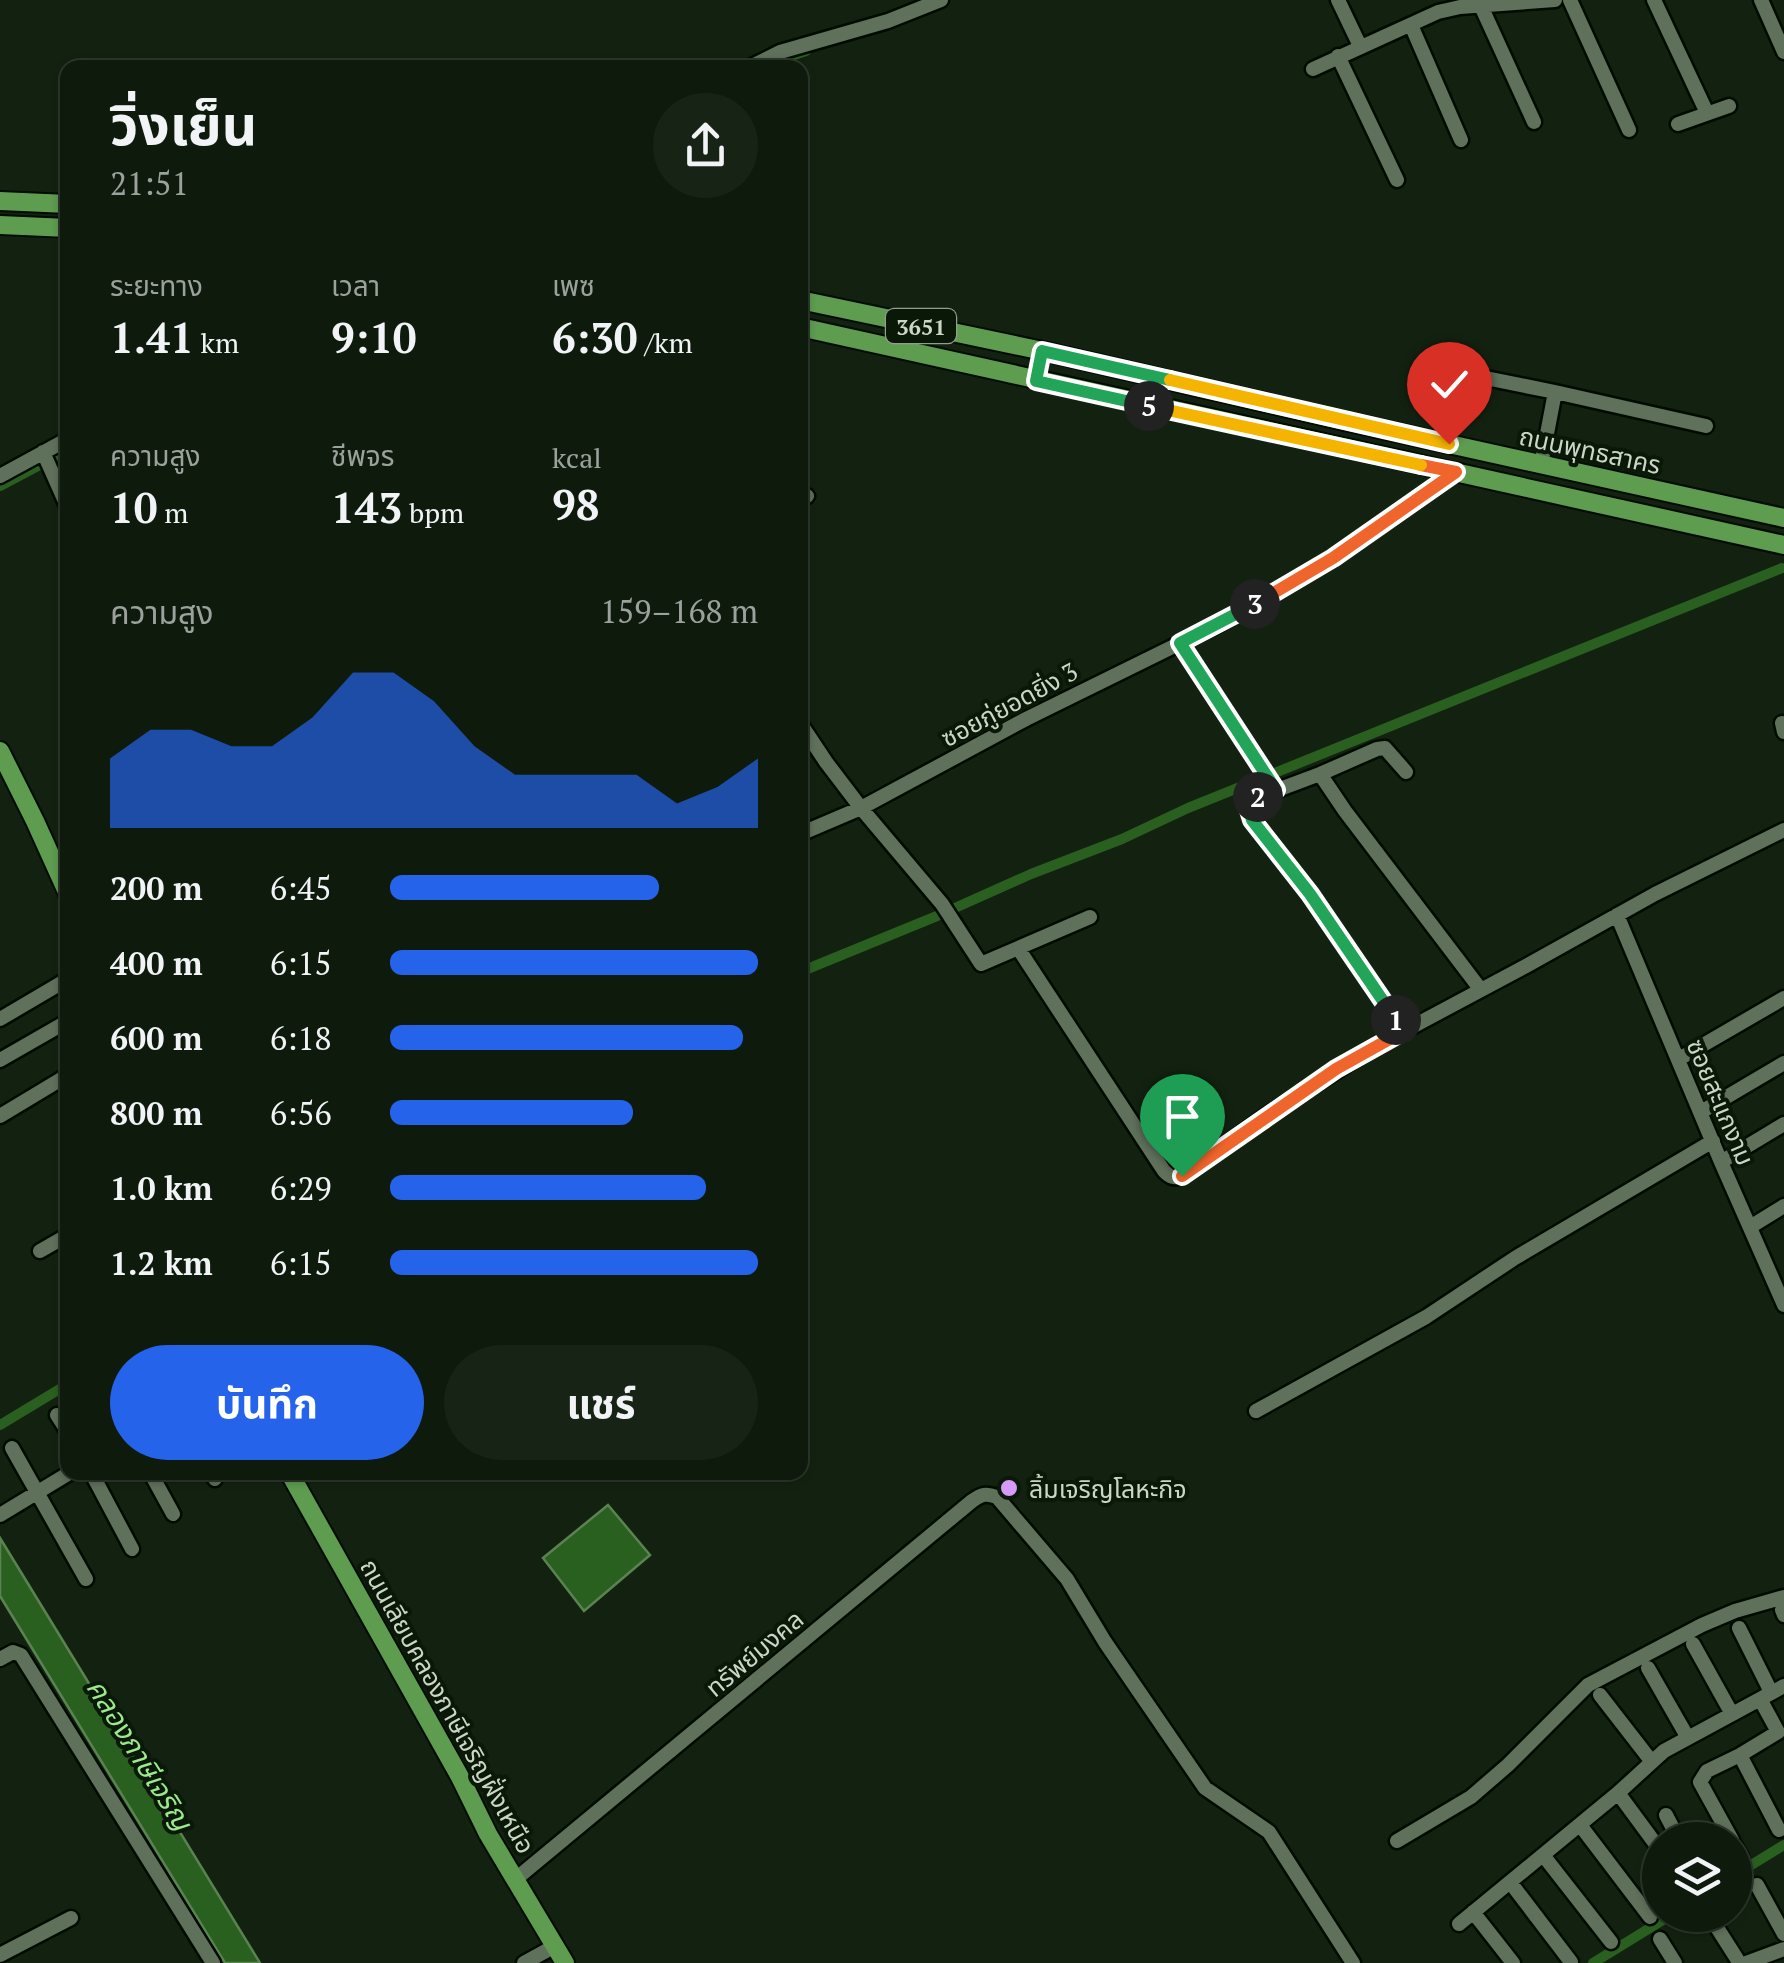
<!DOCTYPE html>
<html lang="th">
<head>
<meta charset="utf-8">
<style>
  body { margin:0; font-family:"PT Serif","Noto Sans Thai",serif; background:#172315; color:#f1f3f6; height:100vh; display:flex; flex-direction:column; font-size:38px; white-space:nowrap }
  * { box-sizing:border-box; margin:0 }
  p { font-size:32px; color:#9ba19d }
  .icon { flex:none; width:55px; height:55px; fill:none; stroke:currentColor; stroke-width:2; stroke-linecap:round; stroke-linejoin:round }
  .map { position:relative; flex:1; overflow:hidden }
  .panel { position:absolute; left:60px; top:60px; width:748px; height:1420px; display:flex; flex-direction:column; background:#0e1a0c; border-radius:20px; box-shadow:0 2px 8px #0004,0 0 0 2px #2e382d }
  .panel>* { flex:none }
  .fabs { position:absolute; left:1642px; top:1822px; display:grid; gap:20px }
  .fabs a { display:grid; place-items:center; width:110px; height:110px; border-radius:50%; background:#0e1a0c; box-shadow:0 2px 8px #0004,0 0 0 2px #2e382d; font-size:50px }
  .pin { position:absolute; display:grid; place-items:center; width:85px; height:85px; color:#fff; margin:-102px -42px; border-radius:50% 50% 50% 0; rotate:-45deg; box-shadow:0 0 10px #0007 }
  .pin .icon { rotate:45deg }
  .km { position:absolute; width:50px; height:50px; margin:-25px; border-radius:50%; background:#222; color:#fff; font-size:28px; line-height:50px; text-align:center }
  .round { display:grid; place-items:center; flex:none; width:105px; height:105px; border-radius:52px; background:#172315 }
  .headline { display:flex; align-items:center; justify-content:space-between; height:170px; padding:0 50px }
  h1 { font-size:55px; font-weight:700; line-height:75px }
  .figures { display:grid; grid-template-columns:repeat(3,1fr); gap:15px; height:170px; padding:10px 50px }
  .figures div { display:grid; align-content:center }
  .figures b { font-size:42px; font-weight:700 }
  .figures small { font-size:28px; font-weight:400 }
  .figures p { font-size:28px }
  .chart { height:280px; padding:20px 50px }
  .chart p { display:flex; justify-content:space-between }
  .chart svg { width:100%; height:180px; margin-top:10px; fill:#2563eb; opacity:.7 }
  .action { display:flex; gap:20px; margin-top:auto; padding:20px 50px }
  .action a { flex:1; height:115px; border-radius:60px; background:#2563eb; color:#fff; font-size:40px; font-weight:700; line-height:115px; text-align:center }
  .action a+a { background:#172315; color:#f1f3f6 }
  ul { padding:0 50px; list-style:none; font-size:32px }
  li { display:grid; grid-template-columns:160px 120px 1fr; align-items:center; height:75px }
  li i { height:25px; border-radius:12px; background:#2563eb }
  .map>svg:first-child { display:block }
</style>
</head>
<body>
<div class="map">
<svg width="1784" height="1963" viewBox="0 0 1784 1963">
  <rect width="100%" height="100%" fill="#132210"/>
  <path fill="#2a601f" stroke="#5b8352" stroke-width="2.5" d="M608 1505 650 1555 584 1611 543 1558Z
    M0 1538 260 1963H225L0 1596Z"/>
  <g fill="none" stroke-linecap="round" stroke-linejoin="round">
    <path stroke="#2a601f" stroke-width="10" d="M770 63 806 51
      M0 486 68 450
      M800 972 937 916 1031 874 1122 839 1188 808 1782 568
      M0 1425 68 1384
      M1735 1875 1784 1845
      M1593 1963 1671 1915"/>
    <defs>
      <path id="minor" d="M1338 0 1360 46
        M1570 0 1629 130
        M1654 0 1707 113
        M1761 0 1784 52
        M1481 6 1534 122
        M1411 25 1461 140
        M1338 56 1397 180
        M748 68 780 52 888 21 941 0
        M1313 69 1438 12 1460 7 1555 0
        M1678 124 1729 106
        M1456 372 1555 392
        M43 452 68 508
        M1541 465 1555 392 1706 426
        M0 476 68 439
        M800 499 807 496
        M1180 643 1276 790
        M800 723 826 762 861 808 942 904 981 964 1090 917
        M1782 723 1784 732
        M1320 774 1345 811 1481 990
        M800 834 861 808 1026 719 1221 623 1333 558 1457 472
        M1617 915 1721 1162 1784 1305
        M1018 948 1164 1171C1170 1177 1174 1179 1182 1176L1264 1117 1378 1045 1526 966 1655 894 1784 830
        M0 1019 68 979
        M1403 1031 1310 894 1252 820 1247 804 1251 800 1320 774 1377 749 1385 748 1406 772
        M1679 1059 1784 998
        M0 1060 68 1021
        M1701 1112 1784 1063
        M0 1116 68 1075
        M1721 1162 1784 1124
        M1750 1227 1784 1206
        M40 1251 68 1235
        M1256 1411 1426 1317 1515 1258 1713 1141
        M57 1415 68 1432
        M12 1448 86 1579
        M91 1472 132 1549
        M150 1472 173 1514
        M211 1472 215 1479
        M0 1515 71 1472
        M1782 1610 1784 1615
        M1739 1628 1771 1692
        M1693 1644 1732 1714
        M0 1659 13 1652 21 1655 213 1963
        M1648 1668 1688 1738
        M1600 1695 1652 1762
        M1740 1755 1779 1830
        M1618 1793 1660 1850
        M1666 1815 1679 1840
        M1580 1825 1650 1917
        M1732 1840 1700 1782 1707 1771 1740 1755 1778 1732 1760 1699
        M1397 1841 1471 1797 1508 1765 1588 1685 1702 1625 1735 1611 1784 1597
        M1735 1846 1741 1857
        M1543 1855 1611 1942
        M517 1878 972 1501C982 1494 986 1493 997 1497L1067 1579 1105 1642 1205 1788 1269 1832 1353 1963
        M1510 1882 1571 1962
        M1757 1885 1784 1934
        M1473 1912 1513 1963
        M1709 1915 1737 1959
        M1459 1924 1618 1793 1664 1751 1784 1686
        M1660 1939 1675 1963
        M0 1955 71 1918
        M524 1963 555 1946
        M1746 1963 1784 1949"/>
      <path id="major" d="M0 201 68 204
        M0 225 68 228
        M800 300 1043 351 1336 419 1784 518
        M800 327 1784 545
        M0 751 35 821 68 894
        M289 1472 460 1777 488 1834 565 1963"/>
    </defs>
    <use href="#minor" stroke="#010b01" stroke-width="19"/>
    <use href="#major" stroke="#010b01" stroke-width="22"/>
    <use href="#minor" stroke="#5f705b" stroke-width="14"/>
    <use href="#major" stroke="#5e9c50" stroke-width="18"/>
  </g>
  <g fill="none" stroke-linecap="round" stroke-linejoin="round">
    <defs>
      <path id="split-1" d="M1182 1176 1336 1069 1404 1031 1396 1020"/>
      <path id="split-2" d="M1258 797 1247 804 1252 820 1310 894 1396 1020"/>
      <path id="split-3" d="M1255 604 1180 643 1276 790 1258 797"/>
      <path id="split-4" d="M1255 604 1333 558 1456 472 1421 465"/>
      <path id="split-5" d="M1149 406 1421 465"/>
      <path id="split-6" d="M1149 406 1036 381 1042 351 1170 380"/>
      <path id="split-7" d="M1170 380 1449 444"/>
    </defs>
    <use href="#split-1" stroke="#fff" stroke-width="20"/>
    <use href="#split-2" stroke="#fff" stroke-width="20"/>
    <use href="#split-3" stroke="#fff" stroke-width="20"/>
    <use href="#split-4" stroke="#fff" stroke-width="20"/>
    <use href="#split-5" stroke="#fff" stroke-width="20"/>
    <use href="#split-6" stroke="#fff" stroke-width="20"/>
    <use href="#split-7" stroke="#fff" stroke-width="20"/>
    <use href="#split-1" stroke="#f0652b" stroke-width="12"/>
    <use href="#split-2" stroke="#22a559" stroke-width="12"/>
    <use href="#split-3" stroke="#22a559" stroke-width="12"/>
    <use href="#split-4" stroke="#f0652b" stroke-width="12"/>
    <use href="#split-5" stroke="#f5b400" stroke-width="12"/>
    <use href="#split-6" stroke="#22a559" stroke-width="12"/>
    <use href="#split-7" stroke="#f5b400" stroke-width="12"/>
  </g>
  <circle fill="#d69bfa" stroke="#0a1807" stroke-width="4" cx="1009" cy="1488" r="10"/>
  <g text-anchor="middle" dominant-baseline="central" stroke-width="8" stroke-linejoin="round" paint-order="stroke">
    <rect fill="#0a1807" stroke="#929c8f" stroke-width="2.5" x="886" y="309" width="70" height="34" rx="8"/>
    <g font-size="22" font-weight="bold" fill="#ccd5c9">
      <text x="921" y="326">3651</text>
    </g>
    <g font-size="25" fill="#ccd5c9" stroke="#0a1807">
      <text transform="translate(1590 450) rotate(12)">ถนนพุทธสาคร</text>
      <text transform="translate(1009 704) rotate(-28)">ซอยภู่ยอดยิ่ง 3</text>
      <text transform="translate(1721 1102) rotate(67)">ซอยสะแกงาม</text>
      <text transform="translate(754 1653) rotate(-40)">ทรัพย์มงคล</text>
      <text transform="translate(448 1706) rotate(61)">ถนนเลียบคลองภาษีเจริญฝั่งเหนือ</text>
    </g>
    <g font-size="25" fill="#ccd5c9" stroke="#0a1807" text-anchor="start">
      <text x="1029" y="1488">ลิ้มเจริญโลหะกิจ</text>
    </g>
    <g font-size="28" font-style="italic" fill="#9ce88d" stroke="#0a1807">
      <text transform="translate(140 1754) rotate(58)">คลองภาษีเจริญ</text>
    </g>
  </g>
</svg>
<div class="fabs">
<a><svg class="icon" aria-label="layers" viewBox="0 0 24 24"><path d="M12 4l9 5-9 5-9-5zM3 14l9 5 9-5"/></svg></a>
</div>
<div class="pin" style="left:1182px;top:1176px;background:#1e9e55"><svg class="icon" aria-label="arrive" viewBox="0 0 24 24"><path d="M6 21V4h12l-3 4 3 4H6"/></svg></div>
<div class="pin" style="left:1449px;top:444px;background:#d93025"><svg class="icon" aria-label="check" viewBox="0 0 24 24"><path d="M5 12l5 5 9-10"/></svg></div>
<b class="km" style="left:1396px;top:1020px">1</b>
<b class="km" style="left:1258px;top:797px">2</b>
<b class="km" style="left:1255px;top:604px">3</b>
<b class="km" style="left:1149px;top:406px">5</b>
<section class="panel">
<div class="headline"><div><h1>วิ่งเย็น</h1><p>21:51</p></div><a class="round"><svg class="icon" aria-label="share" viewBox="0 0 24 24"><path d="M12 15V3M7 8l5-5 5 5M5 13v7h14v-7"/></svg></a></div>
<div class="figures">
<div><p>ระยะทาง</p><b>1.41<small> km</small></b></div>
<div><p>เวลา</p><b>9:10</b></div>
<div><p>เพซ</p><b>6:30<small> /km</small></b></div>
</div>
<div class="figures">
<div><p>ความสูง</p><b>10<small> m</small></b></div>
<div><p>ชีพจร</p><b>143<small> bpm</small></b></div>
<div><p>kcal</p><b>98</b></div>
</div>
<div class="chart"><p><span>ความสูง</span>159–168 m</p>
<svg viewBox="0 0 160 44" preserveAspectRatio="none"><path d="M0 44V27L10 20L20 20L30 24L40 24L50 17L60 6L70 6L80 13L90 24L100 31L110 31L120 31L130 31L140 38L150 34L160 27V44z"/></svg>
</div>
<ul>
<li><b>200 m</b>6:45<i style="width:73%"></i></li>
<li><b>400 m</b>6:15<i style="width:100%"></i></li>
<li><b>600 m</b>6:18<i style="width:96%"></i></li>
<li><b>800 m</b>6:56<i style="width:66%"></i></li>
<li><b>1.0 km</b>6:29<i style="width:86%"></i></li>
<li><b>1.2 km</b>6:15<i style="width:100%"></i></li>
</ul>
<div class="action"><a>บันทึก</a><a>แชร์</a></div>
</section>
</div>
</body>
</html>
